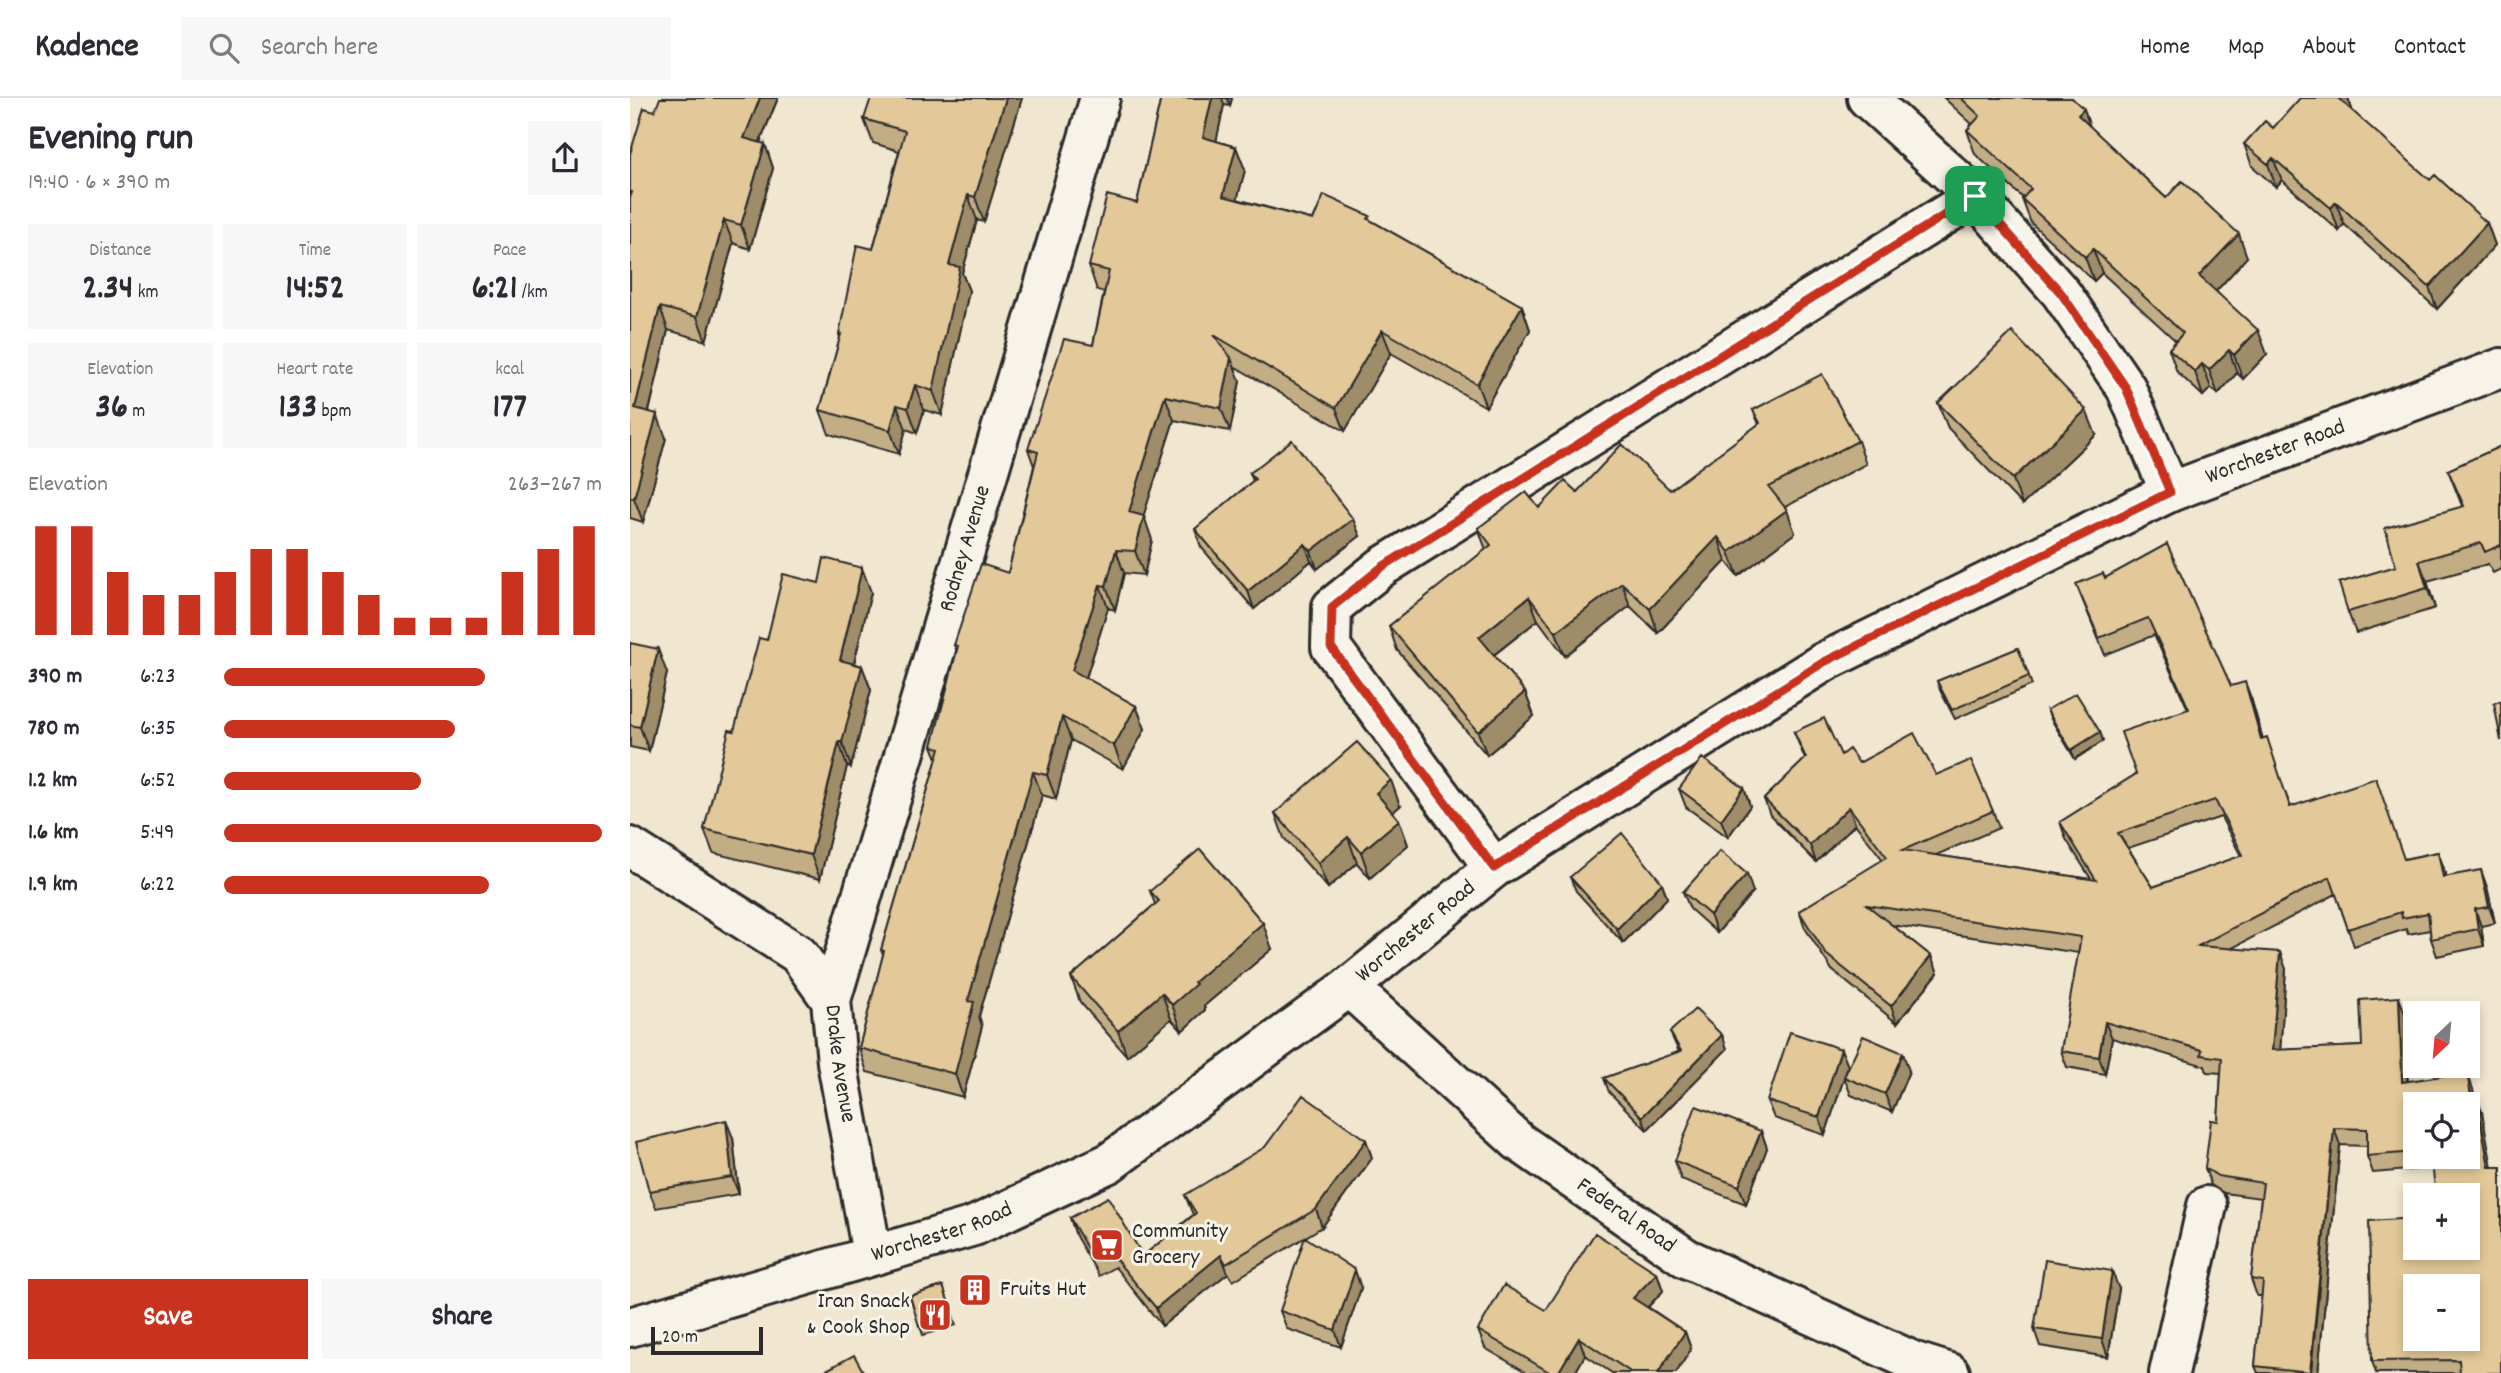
<!DOCTYPE html>
<html lang="en">
<head>
<meta charset="utf-8">
<style>
  body { margin:0; font-family:Dekko,sans-serif; background:#f7f7f7; color:#2b2b33; height:100vh; display:flex; flex-direction:column; font-size:26px; white-space:nowrap }
  * { box-sizing:border-box; margin:0 }
  p { font-size:23px; color:#7c7c81 }
  .icon { flex:none; width:38px; height:38px; fill:none; stroke:currentColor; stroke-width:2; stroke-linecap:round; stroke-linejoin:round }
  .map { position:relative; flex:1; overflow:hidden }
  .panel { display:flex; flex-direction:column; background:#fff; width:630px }
  .panel>* { flex:none }
  .needle { width:46px; rotate:206deg }
  .controls { position:absolute; left:1773px; top:903px; display:grid; gap:14px }
  .controls a { display:grid; place-items:center; width:77px; height:77px; border-radius:0px; background:#fff; box-shadow:0 4px 10px #0003; font-size:35px }
  .scale { position:absolute; left:21px; bottom:18px; width:112px; box-sizing:border-box; padding-left:7px; border:4px solid #2b2b2b; border-top:0; font-size:19px; line-height:24px; white-space:nowrap; color:#2b2b2b; -webkit-text-stroke:5px #f7f3e8; paint-order:stroke }
  .pin { position:absolute; display:grid; place-items:center; width:60px; height:60px; color:#fff; margin:-30px; border-radius:14px; box-shadow:0 4px 10px #0006 }
  .round { display:grid; place-items:center; flex:none; width:74px; height:74px; border-radius:0px; background:#f7f7f7 }
  .overview { display:flex; align-items:center; justify-content:space-between; height:119px; padding:0 28px }
  h1 { font-size:38px; font-weight:800; line-height:52px }
  .metrics { display:grid; grid-template-columns:repeat(3,1fr); gap:10px; height:119px; padding:7px 28px }
  .metrics div { display:grid; align-content:center; border-radius:0px; background:#f7f7f7; text-align:center }
  .metrics b { font-size:35px; font-weight:800 }
  .metrics small { font-size:19px; font-weight:400 }
  .metrics p { font-size:19px }
  .chart { height:196px; padding:14px 28px }
  .chart p { display:flex; justify-content:space-between }
  .chart svg { width:100%; height:126px; margin-top:7px; stroke:#c8321e; stroke-width:6 }
  .action { display:flex; gap:14px; margin-top:auto; padding:14px 28px }
  .action a { flex:1; height:80px; border-radius:0px; background:#c8321e; color:#fff; font-size:28px; font-weight:800; line-height:80px; text-align:center }
  .action a+a { background:#f7f7f7; color:#2b2b33 }
  ul { padding:0 28px; list-style:none; font-size:23px }
  li { display:grid; grid-template-columns:112px 84px 1fr; align-items:center; height:52px }
  li i { height:18px; border-radius:9px; background:#c8321e }
  header { display:flex; align-items:center; gap:42px; box-sizing:border-box; height:98px; padding:0 35px; background:#fff; border-bottom:2px solid #e1e1e2 }
  header strong { font-size:33px }
  nav { display:flex; gap:38px; margin-inline-start:auto; font-size:24px }
  .search { width:490px; height:63px; background:#f7f7f7; display:flex; align-items:center; gap:18px; box-sizing:border-box; padding:0 24px; border-radius:0px; color:#7c7c81; font-size:26px }
  main { display:flex; flex:1; min-height:0 }
  .map>svg:first-child { display:block }
</style>
</head>
<body>
<header>
<strong>Kadence</strong>
<div class="search"><svg class="icon" aria-label="search" viewBox="0 0 24 24"><circle cx="10" cy="10" r="6"/><path d="M15 15l6 6"/></svg>Search here</div>
<nav><a>Home</a><a>Map</a><a>About</a><a>Contact</a></nav>
</header>
<main>
<section class="panel">
<div class="overview"><div><h1>Evening run</h1><p>19:40 · 6 × 390 m</p></div><a class="round"><svg class="icon" aria-label="share" viewBox="0 0 24 24"><path d="M12 15V3M7 8l5-5 5 5M5 13v7h14v-7"/></svg></a></div>
<div class="metrics">
<div><p>Distance</p><b>2.34<small> km</small></b></div>
<div><p>Time</p><b>14:52</b></div>
<div><p>Pace</p><b>6:21<small> /km</small></b></div>
</div>
<div class="metrics">
<div><p>Elevation</p><b>36<small> m</small></b></div>
<div><p>Heart rate</p><b>133<small> bpm</small></b></div>
<div><p>kcal</p><b>177</b></div>
</div>
<div class="chart"><p><span>Elevation</span>263–267 m</p>
<svg viewBox="0 0 160 44" preserveAspectRatio="none"><path d="M5 44V6M15 44V6M25 44V22M35 44V30M45 44V30M55 44V22M65 44V14M75 44V14M85 44V22M95 44V30M105 44V38M115 44V38M125 44V38M135 44V22M145 44V14M155 44V6"/></svg>
</div>
<ul>
<li><b>390 m</b>6:23<i style="width:69%"></i></li>
<li><b>780 m</b>6:35<i style="width:61%"></i></li>
<li><b>1.2 km</b>6:52<i style="width:52%"></i></li>
<li><b>1.6 km</b>5:49<i style="width:100%"></i></li>
<li><b>1.9 km</b>6:22<i style="width:70%"></i></li>
</ul>
<div class="action"><a>Save</a><a>Share</a></div>
</section>
<div class="map">
<svg width="1871" height="1275" viewBox="0 0 1871 1275">
  <rect width="100%" height="100%" fill="#f1e6d0"/>
  <filter id="ink" filterUnits="userSpaceOnUse"><feTurbulence type="fractalNoise" baseFrequency=".0143" numOctaves="2"/><feDisplacementMap in="SourceGraphic" scale="14" xChannelSelector="R" yChannelSelector="G"/><feConvolveMatrix kernelMatrix="1 2 1 2 8 2 1 2 1" color-interpolation-filters="sRGB"/></filter>
  <g filter="url(#ink)">
    <g fill="none" stroke-linecap="round" stroke-linejoin="round">
      <defs>
        <g id="street">
          <path d="M1237 0 1345 98 1431 195 1496 290 1540 394"/>
          <path id="s1" d="M0 749 168 856 201 902 207 964 242 1156"/>
          <path d="M864 770 701 549 702 509 752 469 1345 98"/>
          <path id="s2" d="M719 889 889 1044 1056 1160 1285 1264 1320 1275"/>
          <path id="s3" d="M201 902 470 0"/>
          <path id="s4" d="M0 1229 344 1128 479 1065 719 889 864 770 1194 564 1540 394 1871 270"/>
          <path d="M1539 1275 1577 1108"/>
        </g>
      </defs>
      <use href="#street" stroke="#2b2b2b" stroke-width="44"/>
      <use href="#street" stroke="#f7f3e8" stroke-width="38"/>
    </g>
    <path fill="#c3ad84" stroke="#2b2b2b" stroke-width="2" fill-rule="evenodd" d="M148 0 130 45 135 46 143 70 120 151 103 145 76 243 38 232 19 314 36 340 13 424 0 420V56L25 13Z
      M392 0 354 124 347 122 332 175 339 193 312 317 294 312 287 335 276 331 269 356 199 336 190 312 210 240 209 236 243 151 269 53 243 45 234 21Z
      M531 0H602L600 8 594 7 586 43 606 49 615 72 607 101 683 122 742 123 892 208 900 232 856 309 761 255 715 333 604 268 610 283 600 333 544 322 513 418 522 442 514 477 494 475 485 512 478 510 456 580 506 608 515 631 493 671 441 642 426 701 412 697 349 918 352 928 333 999 237 974 229 950 253 857 251 852 307 660 302 648 327 553 324 547 378 475 404 368 398 351 463 247 474 194 467 192 459 168 507 105Z
      M1314 0H1442L1460 29 1536 100 1617 159 1586 193 1637 256 1613 281 1607 275 1588 296 1581 290 1573 298 1547 274 1539 251 1546 243 1472 175 1464 183 1401 125 1392 101 1393 100 1345 56 1337 32 1342 26Z
      M1718 0 1723 14 1800 82 1857 125 1865 147 1807 211 1714 126 1709 133 1652 82 1646 89 1622 68 1614 46 1643 30Z
      M1308 305 1466 337 1392 407 1318 330Z
      M1123 312 1228 343 1236 366 1155 409 1165 435 1108 478 1096 463 1028 535 1000 508 935 558 908 522 864 557 895 594 904 618 857 657 767 552 759 528 856 452 848 430 909 410 947 394 1040 392 1129 326Z
      M1871 348V471L1863 475 1858 466 1797 483 1805 510 1726 535 1718 514 1766 468 1832 408 1818 372Z
      M620 375 730 438 687 471 681 463 624 511 571 449 565 431 623 383Z
      M1475 480 1601 588 1621 600 1633 641 1661 709 1774 761 1808 754 1814 771 1816 779 1857 789 1865 825 1851 828 1854 848 1807 858 1801 841 1800 832 1778 836 1776 831 1724 848 1706 796 1602 850 1656 871 1650 952 1732 948 1775 916 1778 984 1837 974 1844 998 1852 1014 1871 1275H1746L1742 1263 1838 1150 1802 1070 1743 1075 1737 1058V1048L1710 1047 1688 1275H1628L1625 1268 1632 1198H1627L1621 1181 1631 1100 1594 1095 1581 1087 1575 1070 1588 1023 1591 975 1577 974 1575 968 1482 940 1475 976 1437 969 1431 953 1449 855 1262 827 1301 858 1308 875 1267 925 1202 872 1175 830 1169 813 1253 762 1225 726 1186 764 1140 717 1134 701 1175 661 1164 634 1229 665 1306 677 1363 713 1369 730 1306 757 1461 781 1436 741 1430 724 1506 676 1558 611 1524 537 1475 557 1446 486ZM1591 719 1611 758 1523 789 1498 750ZM1785 1006 1838 1059H1785Z
      M189 485 241 494 224 565 232 568 241 592 221 669 217 668 190 781 83 755 74 731 104 633Z
      M0 545 37 575 19 653 0 649Z
      M1388 550 1402 587 1325 621 1310 592 1307 583Z
      M1417 612 1470 634 1473 643 1445 661 1421 621Z
      M1114 690 1120 708 1098 739 1056 709 1049 691Z
      M770 708 763 714 769 722 778 747 740 780 727 765 698 790 654 740 645 715Z
      M940 779 1032 785 1037 800 993 845 946 793Z
      M520 793 642 851 574 908 575 912 552 933 541 921 497 958 450 904 441 879 525 806Z
      M1053 794H1123L1087 835 1060 811Z
      M1040 934 1092 937 1097 951 1017 1032 979 994 974 980 1049 954Z
      M1218 968 1195 1037 1144 1020 1137 1003Z
      M1279 973 1262 1014 1221 997 1214 979Z
      M1131 1033 1137 1050 1116 1106 1051 1081 1045 1063Z
      M103 1040 109 1096 26 1110 19 1093Z
      M736 1042 742 1060 692 1129 603 1183 598 1175 532 1228 485 1169 469 1178 446 1138 440 1120 513 1158 563 1117 555 1097Z
      M1027 1175 1033 1193 1018 1209 1055 1234 1061 1251 1046 1275H982L955 1257 945 1275H898L855 1250 848 1232 916 1212Z
      M313 1188 326 1227 293 1237 280 1198Z
      M731 1190 711 1249 657 1231 650 1213Z
      M1489 1191 1478 1259 1410 1248 1404 1231Z"/>
    <path fill="#9f8d6b" stroke="#2b2b2b" stroke-width="2" d="M130 0H148L122 63 114 40Z
      M376 0H392L354 124 345 99Z
      M582 0H592L594 7 582 63 573 39Z
      M597 0H602L600 8Z
      M1711 0H1718L1724 17 1709 1Z
      M1454 11 1462 35 1448 17Z
      M135 46 143 70 120 151 111 127Z
      M606 49 615 72 602 121 593 98Z
      M1643 60 1652 82 1646 89 1638 66Z
      M338 97 347 122 332 175 339 193 312 317 303 293 319 167Z
      M1706 104 1714 126 1709 133 1701 110Z
      M94 122 103 145 76 243 67 219Z
      M1857 125 1865 147 1807 211 1799 189Z
      M1609 136 1617 159 1578 202 1569 178Z
      M1463 151 1472 175 1464 183 1455 159Z
      M892 208 900 232 856 309 847 286Z
      M30 209 38 232 14 334 5 310Z
      M752 232 761 255 715 333 706 310Z
      M1628 232 1637 256 1613 281 1604 257Z
      M1599 252 1607 275 1588 296 1579 272Z
      M601 260 610 283 600 333 591 310Z
      M1572 266 1581 290 1573 298 1565 274Z
      M285 287 294 312 287 335 278 310Z
      M535 298 544 322 507 438 499 414Z
      M267 307 276 331 269 356 260 332Z
      M1456 312 1466 337 1392 407 1383 381Z
      M27 316 36 340 13 424 4 400Z
      M1157 412 1165 435 1108 478 1099 454Z
      M514 418 522 442 514 477 505 453Z
      M723 421 730 438 687 471 681 453Z
      M1088 439 1096 463 1028 535 1020 511Z
      M675 446 681 463 624 511 618 493Z
      M486 452 494 475 485 512 476 488Z
      M1789 463 1797 483 1805 510 1797 490Z
      M232 470 241 494 219 586 210 562Z
      M992 485 1000 508 935 558 926 534Z
      M470 487 478 510 451 595 442 572Z
      M899 499 908 522 857 562 849 539Z
      M28 551 37 575 19 653 10 629Z
      M232 568 241 592 221 669 212 644Z
      M1615 584 1621 600 1637 658 1631 641Z
      M895 594 904 618 857 657 848 634Z
      M506 608 515 631 493 671 484 648Z
      M432 619 441 642 426 701 417 677Z
      M1470 634 1473 643 1445 661 1441 652Z
      M209 644 217 668 190 781 181 757Z
      M403 674 412 697 349 918 352 928 333 999 325 976 338 903Z
      M761 682 770 708 755 721 746 695Z
      M1114 690 1120 708 1098 739 1091 722Z
      M1219 709 1225 726 1186 764 1180 747Z
      M769 722 778 747 740 780 731 754Z
      M718 739 727 765 698 790 688 765Z
      M1808 754 1814 771 1819 796 1813 779Z
      M1851 772 1857 789 1865 825 1859 809Z
      M1117 776 1123 794 1087 835 1080 817Z
      M1032 785 1037 800 993 845 987 831Z
      M1845 811 1851 828 1854 848 1848 831Z
      M633 825 642 851 574 908 575 912 552 933 542 907 564 884Z
      M1650 854 1656 871 1649 969 1642 952Z
      M1301 858 1308 875 1267 925 1261 908Z
      M532 895 541 921 497 958 488 933Z
      M1769 899 1775 916 1778 1001 1772 984Z
      M1475 924 1482 940 1475 976 1469 959Z
      M1092 937 1097 951 1017 1032 1012 1019Z
      M1211 951 1218 968 1195 1037 1189 1019Z
      M1273 955 1279 973 1262 1014 1255 996Z
      M1837 974 1843 991 1847 1015 1841 998Z
      M1846 997 1852 1014 1865 1086 1859 1069Z
      M96 1022 103 1040 109 1096 102 1079Z
      M1704 1030 1710 1047 1688 1275H1681Z
      M1131 1033 1137 1050 1116 1106 1109 1088Z
      M736 1042 742 1060 692 1129 686 1111Z
      M591 1157 598 1175 532 1228 526 1210Z
      M725 1172 731 1190 711 1249 705 1232Z
      M1482 1173 1489 1191 1478 1259 1472 1241Z
      M1027 1175 1033 1193 1010 1217 1003 1200Z
      M1055 1234 1061 1251 1046 1275H1028Z
      M949 1240 955 1257 945 1275H928Z"/>
    <path fill="#e3c999" stroke="#2b2b2b" stroke-width="2" fill-rule="evenodd" d="M30 0H130L114 40 135 46 111 127 94 122 67 219 30 209 5 310 27 316 4 400 0 399V100L2 94H0V56L14 10 25 13Z
      M241 0H376L345 99 338 97 319 167 330 169 303 293 285 287 278 310 267 307 260 332 190 312 211 236H209L227 147 243 151 275 33 234 21Z
      M531 0H582L573 39 606 49 593 98 683 122 694 97 740 118 738 121 892 208 847 286 752 232 706 310 584 237 601 260 591 310 535 298 499 414 514 418 505 453 486 452 476 488 470 487 442 572 506 608 484 648 432 619 417 677 403 674 338 903 344 904 325 976 229 950 254 853 251 852 310 650 302 648 328 548 324 547 351 466 378 475 408 354 398 351 434 241 463 247 479 173 459 168 477 97 507 105Z
      M1331 0H1442L1454 11 1448 17 1536 100 1552 83 1609 136 1569 178 1628 232 1604 257 1599 252 1579 272 1572 266 1565 274 1539 251 1553 235 1463 151 1455 159 1392 101 1401 91 1337 32 1350 18Z
      M1670 0H1711L1709 1 1800 82 1805 77 1857 125 1799 189 1706 104 1701 110 1643 60 1638 66 1614 46 1635 23 1643 30Z
      M1382 234 1456 312 1383 381 1308 305Z
      M1192 276 1228 343 1139 389 1157 412 1099 454 1088 439 1020 511 992 485 926 534 899 499 849 539 895 594 848 634 759 528 861 447 848 430 896 394 909 410 935 383 947 394 992 346 1040 392 1130 325 1123 312Z
      M662 342 723 421 681 453 675 446 618 493 565 431 625 381 620 375Z
      M1871 348V447L1855 454 1851 445 1789 463 1797 490 1718 514 1709 485 1766 468 1755 430 1834 408 1818 372Z
      M1537 446 1601 588 1615 584 1631 641 1637 639 1660 709 1746 680 1774 761 1808 754 1813 779 1851 772 1859 809 1845 811 1848 831 1801 841 1798 815 1772 820 1771 814 1718 831 1700 779 1568 848 1650 854 1642 952 1732 948 1730 902 1769 899 1772 984 1837 974 1841 998 1846 997 1859 1069H1871V1275H1830L1829 1262 1742 1263 1739 1123 1785 1120V1150H1838V1097H1806L1801 1059H1838V1006H1785V1054L1737 1058V1031L1704 1030 1680 1274 1625 1268 1633 1183 1621 1181 1633 1085 1588 1078 1575 1070 1581 1022 1588 1023 1592 960 1571 957 1572 952 1475 924 1469 959 1431 953 1451 839 1237 807 1301 858 1261 908 1196 856 1169 813 1257 759 1219 709 1180 747 1134 701 1176 660 1164 634 1194 620 1211 657 1219 651 1229 665 1284 635 1306 677 1341 662 1363 713 1273 752 1466 782 1430 724 1506 676 1491 634 1559 611 1518 520 1469 540 1446 486 1473 475 1475 480ZM1585 702 1613 757 1523 789 1488 735ZM1785 1188H1838V1241H1785Z
      M194 460 232 470 210 562 232 568 212 644H209L181 757 74 731 99 632 104 633 129 540 137 542 153 476 189 485Z
      M0 545 28 551 10 629 0 627Z
      M1388 550 1399 578 1322 612 1307 583Z
      M1446 595 1470 634 1441 652 1417 612Z
      M1871 603V643L1864 605Z
      M727 644 761 682 746 695 769 722 731 754 718 739 688 765 645 715Z
      M1072 660 1114 690 1091 722 1049 691Z
      M992 735 1032 785 987 831 940 779Z
      M570 751 633 825 564 884 566 886 542 907 532 895 488 933 441 879 529 803 520 793Z
      M1090 753 1117 776 1080 817 1053 794Z
      M1065 911 1092 937 1012 1019 974 980 1051 953 1040 934Z
      M1160 934 1211 951 1189 1019 1137 1003Z
      M1233 938 1273 955 1255 996 1214 979Z
      M673 997 736 1042 686 1111 596 1166 591 1157 526 1210 478 1152 463 1161 440 1120 478 1099 513 1158 566 1115 555 1097 635 1049Z
      M1066 1008 1131 1033 1109 1088 1045 1063Z
      M96 1022 102 1079 19 1093 6 1044Z
      M965 1135 1027 1175 1003 1200 1055 1234 1028 1275H1002L949 1240 928 1275H921L848 1232 874 1187 916 1212Z
      M675 1139 725 1172 705 1232 650 1213Z
      M1415 1162 1482 1173 1472 1241 1404 1231Z
      M313 1188 323 1218 289 1228 280 1198Z
      M224 1257 234 1275H191Z"/>
  </g>
  <g fill="none" stroke-linecap="round" stroke-linejoin="round" filter="url(#ink)">
    <defs>
      <path id="route" d="M1345 98 1431 195 1496 290 1540 394 1194 564 864 770 701 549 702 509 752 469Z"/>
    </defs>
    <use href="#route" stroke="#fff" stroke-width="14"/>
    <use href="#route" stroke="#c8321e" stroke-width="9"/>
  </g>
  <defs>
    <symbol id="supermarket-square" viewBox="-11 -11 22 22"><rect x="-9" y="-9" width="18" height="18" rx="4" fill="#c8321e" stroke="#f7f3e8"/><path d="M-6-5.5h2.5l.6 2H6L4.5 2H-2.5L-4.4-4H-6ZM-1.5 3.2a1.3 1.3 0 1 0 .1 0ZM3 3.2a1.3 1.3 0 1 0 .1 0Z" fill="#fff"/></symbol>
    <symbol id="building-square" viewBox="-11 -11 22 22"><rect x="-9" y="-9" width="18" height="18" rx="4" fill="#c8321e" stroke="#f7f3e8"/><path d="M-4-6H4V6H1V3H-1V6H-4ZM-2.5-4.3h1.7v1.8h-1.7ZM.8-4.3h1.7v1.8H.8ZM-2.5-1h1.7V.8h-1.7ZM.8-1h1.7V.8H.8Z" fill="#fff"/></symbol>
    <symbol id="restaurant-square" viewBox="-11 -11 22 22"><rect x="-9" y="-9" width="18" height="18" rx="4" fill="#c8321e" stroke="#f7f3e8"/><path d="M-5-6h1v4h1v-4h1v4h1v-4h1v5L-1.5 .5V6h-2V.5L-5-1ZM5-6V6H3V1.5H1.5Q1.5-4 5-6Z" fill="#fff"/></symbol>
  </defs>
  <g fill-rule="evenodd">
    <use href="#supermarket-square" x="458" y="1128" width="38" height="38"/>
    <use href="#building-square" x="326" y="1173" width="38" height="38"/>
    <use href="#restaurant-square" x="286" y="1198" width="38" height="38"/>
  </g>
  <g text-anchor="middle" dominant-baseline="central" stroke-width="6" stroke-linejoin="round" paint-order="stroke">
    <g font-size="23" fill="#2b2b2b" stroke="#f7f3e8">
      <text stroke="none"><textPath href="#s4" startOffset="1880">Worchester Road</textPath></text>
      <text stroke="none"><textPath href="#s3" startOffset="471">Rodney Avenue</textPath></text>
      <text stroke="none"><textPath href="#s4" startOffset="892">Worchester Road</textPath></text>
      <text stroke="none"><textPath href="#s1" startOffset="320">Drake Avenue</textPath></text>
      <text stroke="none"><textPath href="#s2" startOffset="360">Federal Road</textPath></text>
      <text stroke="none"><textPath href="#s4" startOffset="326">Worchester Road</textPath></text>
    </g>
    <g font-size="23" fill="#2b2b2b" stroke="#f7f3e8" text-anchor="start">
      <text x="502" y="1134">Community<tspan x="502" dy="26">Grocery</tspan></text>
      <text x="370" y="1192">Fruits Hut</text>
      <text x="280" y="1204" text-anchor="end">Iran Snack<tspan x="280" dy="26">&amp; Cook Shop</tspan></text>
    </g>
  </g>
</svg>
<div class="controls">
<a><svg class="needle" viewBox="-14 -14 28 28"><path d="M0-13l5 13h-10z" fill="#e53935"/><path d="M0 13l5-13h-10z" fill="#7c7c81"/></svg></a>
<a><svg class="icon" aria-label="locate" viewBox="0 0 24 24"><circle cx="12" cy="12" r="6"/><path d="M12 2v4M12 18v4M2 12h4M18 12h4"/></svg></a>
<a>+</a>
<a>−</a>
</div>
<div class="scale">20 m</div>
<div class="pin" style="left:1345px;top:98px;background:#1e9e55"><svg class="icon" aria-label="arrive" viewBox="0 0 24 24"><path d="M6 21V4h12l-3 4 3 4H6"/></svg></div>
</div>
</main>
</body>
</html>
